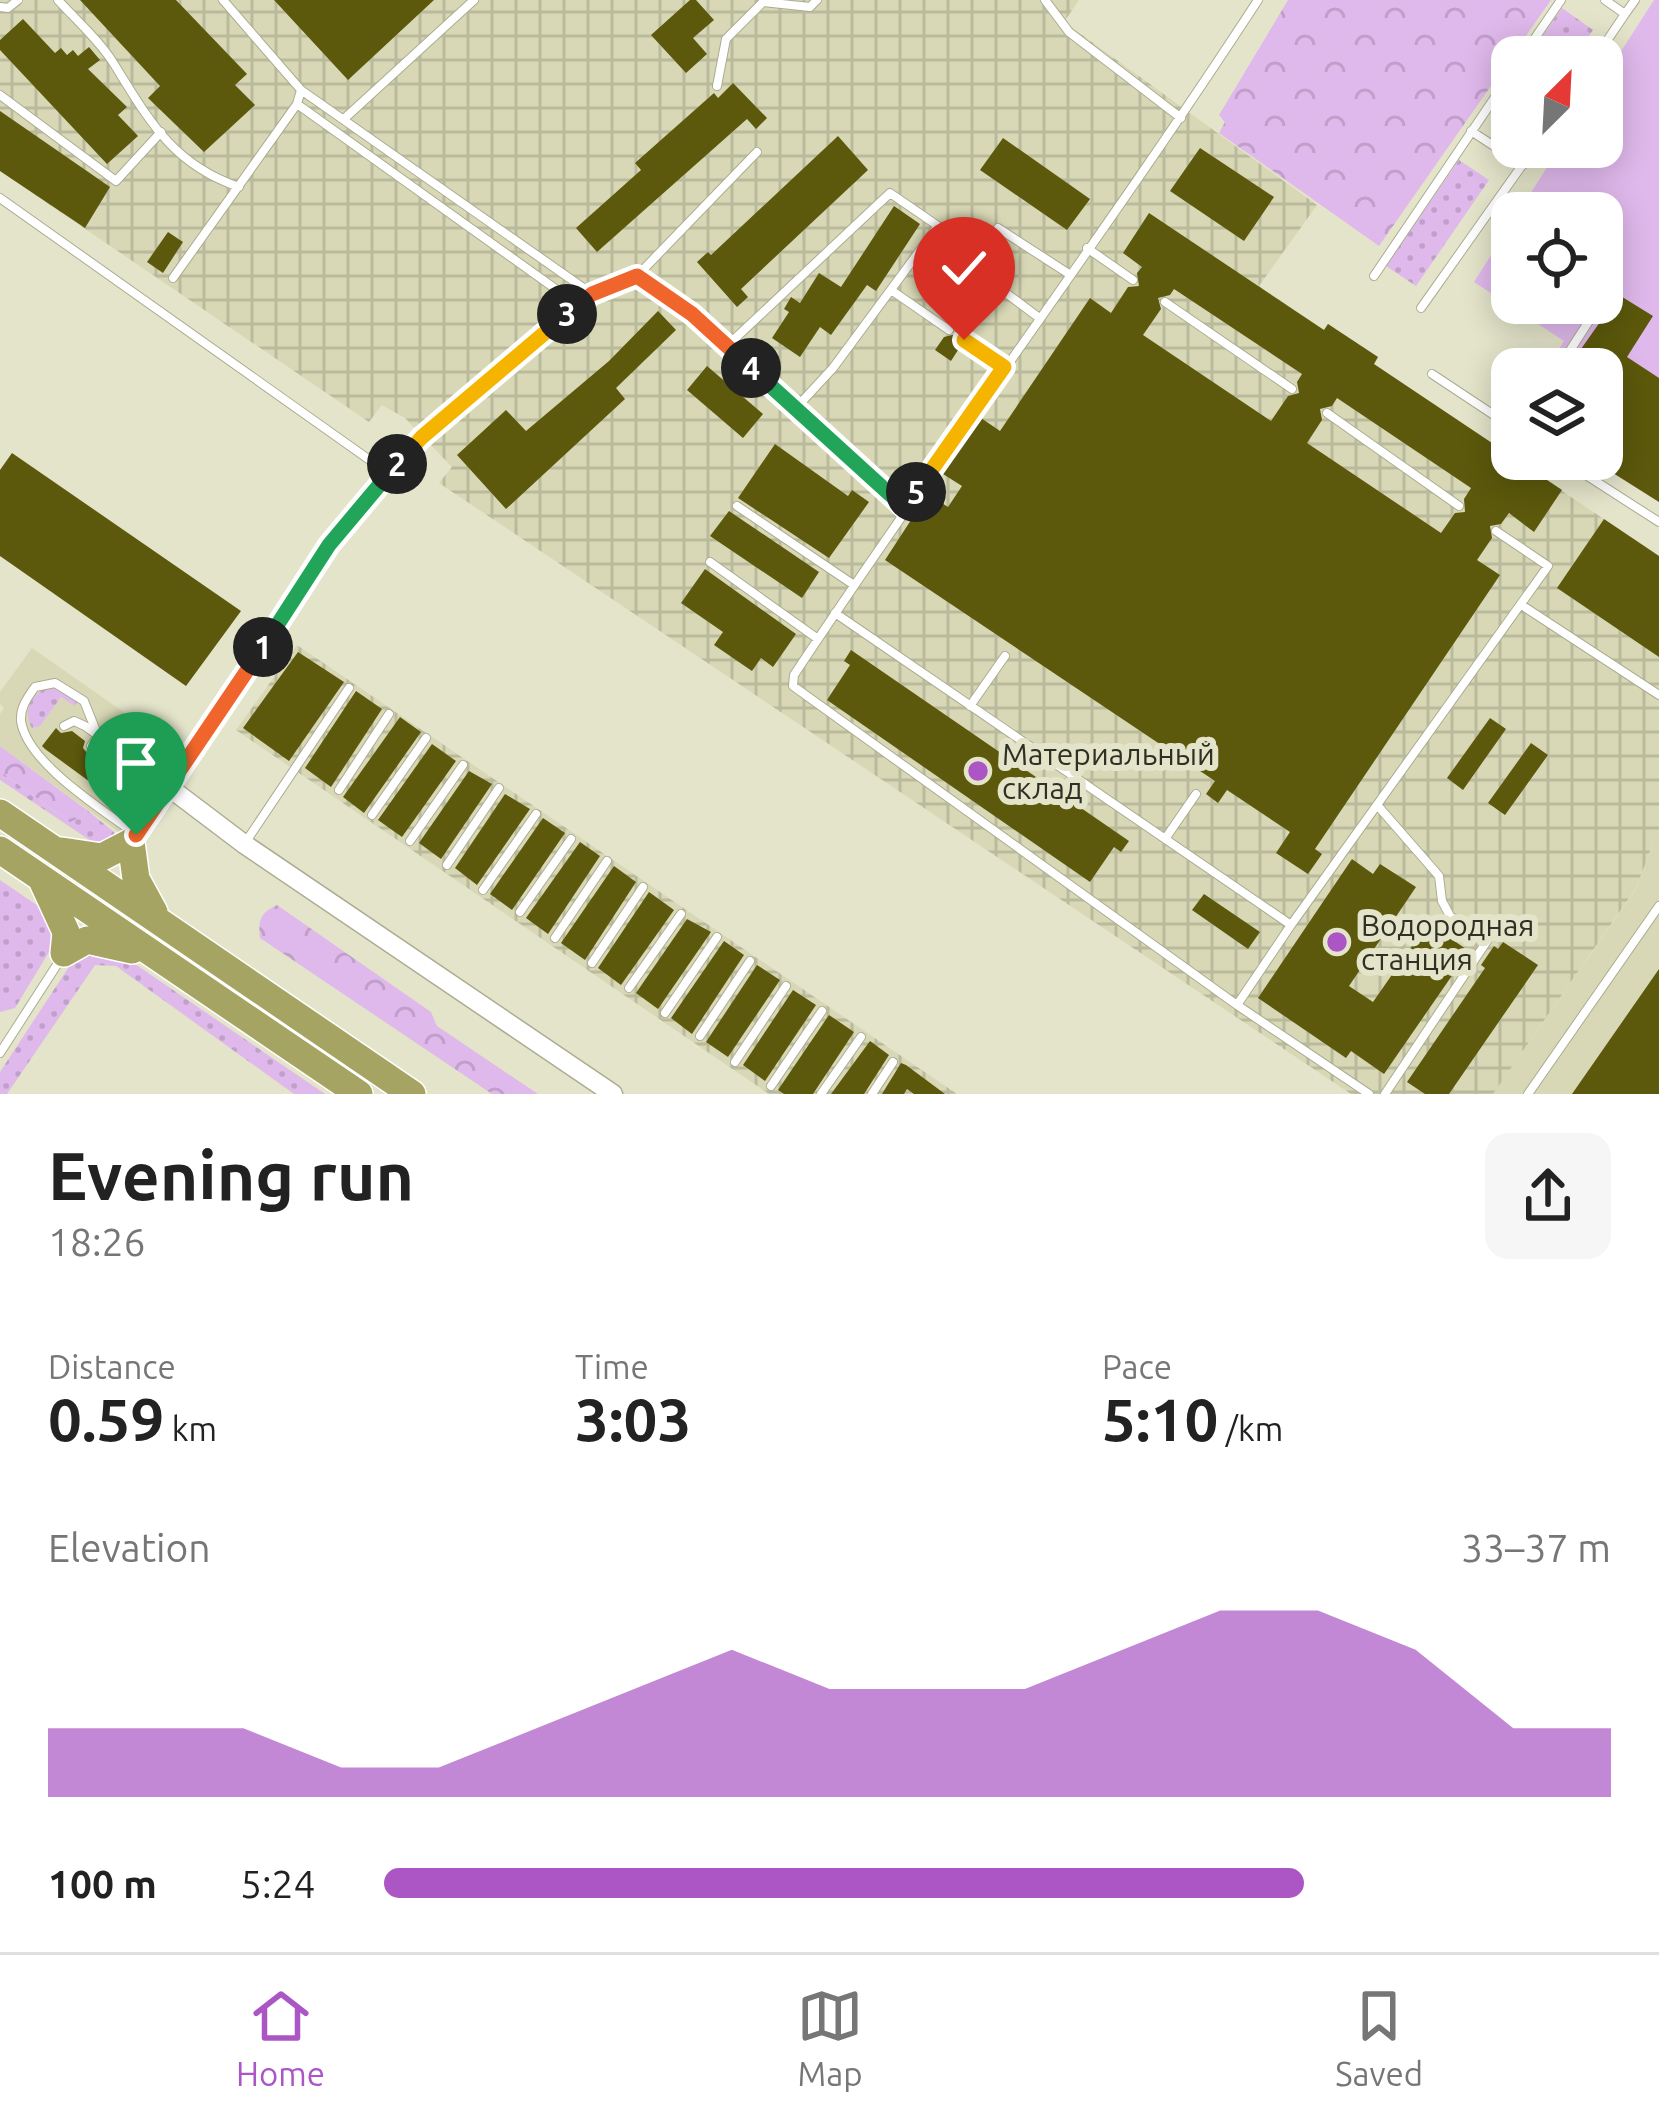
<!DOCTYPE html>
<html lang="en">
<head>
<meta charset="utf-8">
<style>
  body { margin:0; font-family:Ubuntu,sans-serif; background:#f6f6f6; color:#222; height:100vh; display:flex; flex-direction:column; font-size:45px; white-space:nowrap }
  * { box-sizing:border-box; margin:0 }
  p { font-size:39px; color:#767676 }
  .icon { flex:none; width:66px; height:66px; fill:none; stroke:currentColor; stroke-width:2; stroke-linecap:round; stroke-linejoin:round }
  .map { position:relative; height:1094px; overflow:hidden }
  .side { display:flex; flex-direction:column; background:#fff; flex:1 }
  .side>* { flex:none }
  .needle { width:78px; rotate:24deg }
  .controls { position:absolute; left:1491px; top:36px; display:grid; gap:24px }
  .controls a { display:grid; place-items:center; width:132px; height:132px; border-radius:24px; background:#fff; box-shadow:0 6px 30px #0003; font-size:60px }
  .pin { position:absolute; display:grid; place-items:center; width:102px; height:102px; color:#fff; margin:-123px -51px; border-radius:50% 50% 50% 0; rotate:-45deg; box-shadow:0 0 12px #0007 }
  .pin .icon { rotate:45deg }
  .km { position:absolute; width:60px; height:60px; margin:-30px; border-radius:50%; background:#222; color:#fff; font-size:33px; line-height:60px; text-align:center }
  .round { display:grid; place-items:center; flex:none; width:126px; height:126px; border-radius:24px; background:#f6f6f6 }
  .head { display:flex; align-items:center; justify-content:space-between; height:204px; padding:0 48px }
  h1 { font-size:66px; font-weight:600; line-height:90px }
  .figures { display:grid; grid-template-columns:repeat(3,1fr); gap:18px; height:204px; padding:12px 48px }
  .figures div { display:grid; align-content:center }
  .figures b { font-size:60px; font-weight:600 }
  .figures small { font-size:33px; font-weight:400 }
  .figures p { font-size:33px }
  .chart { height:336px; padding:24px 48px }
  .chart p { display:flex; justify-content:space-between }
  .chart svg { width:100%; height:216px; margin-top:12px; fill:#ab56c4; opacity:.7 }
  ul { padding:0 48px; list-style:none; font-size:39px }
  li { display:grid; grid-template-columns:192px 144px 1fr; align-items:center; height:90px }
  li i { height:30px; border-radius:15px; background:#ab56c4 }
  .tab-bar { display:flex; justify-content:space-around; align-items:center; height:168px; border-top:3px solid #e0e0e0; background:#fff; font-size:33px; color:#767676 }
  .tab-bar a { display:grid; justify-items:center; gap:6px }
  .tab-bar .on { color:#ab56c4 }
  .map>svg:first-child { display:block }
</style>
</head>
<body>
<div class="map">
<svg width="1659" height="1094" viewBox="0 0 1659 1094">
  <defs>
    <pattern id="industrial-grid" width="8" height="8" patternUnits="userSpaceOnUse" patternTransform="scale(3)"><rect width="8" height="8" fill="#d8d8b6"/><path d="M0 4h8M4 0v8" fill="none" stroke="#baba9c"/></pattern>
    <pattern id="grass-dots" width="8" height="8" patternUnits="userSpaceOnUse" patternTransform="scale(3)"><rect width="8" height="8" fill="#e0b9ec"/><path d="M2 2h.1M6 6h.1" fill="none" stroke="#c09fca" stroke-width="1.8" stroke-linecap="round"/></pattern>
    <pattern id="forest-crowns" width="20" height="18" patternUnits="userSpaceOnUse" patternTransform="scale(3)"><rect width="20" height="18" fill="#e0b9ec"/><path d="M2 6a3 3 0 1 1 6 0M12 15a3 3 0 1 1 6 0" fill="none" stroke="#c09fca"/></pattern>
  </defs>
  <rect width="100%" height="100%" fill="#e3e4c9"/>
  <path fill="#d8d8b6" d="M32 648 185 755 127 838 0 746V714L4 708 0 704V692Z
    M1659 828V1094H1493L1636 889Z"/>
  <path fill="url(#industrial-grid)" d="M0 0H1079L1066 19 1067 24 1317 205 1259 286 1323 330 1328 324 1378 357 1374 365 1659 556V828L1636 888 1493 1094H1351L439 483 452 467 405 418 382 405 369 422 0 171Z
    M297 645 957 1094H769L236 730Z"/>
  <path fill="url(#grass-dots)" d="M1562 8 1593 30 1574 57H1528Z
    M1459 160 1489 180 1416 286 1386 266Z
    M54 687 77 702 75 706 61 697 40 726 32 728C21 709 34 689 54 687Z
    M125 767 159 791 138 821 104 796 122 787Z
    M0 771 71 823 87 810 114 832 115 840 105 845 94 843 0 780Z
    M0 880 47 912 55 942 15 1008 0 1012Z
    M84 951 119 953 325 1094H294L116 966 95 965 7 1094H0V1072L76 956Z"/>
  <path fill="url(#forest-crowns)" d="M1288 0H1551L1379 246 1219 133 1225 122 1219 115Z
    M0 746 87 810 71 823 0 771Z
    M277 905 431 1012 437 1026 538 1094H492L260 938C258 920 260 913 277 905Z"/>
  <path fill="#e0b9ec" d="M1654 0H1659V502L1590 459H1602V369H1546L1564 341 1474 282 1512 222V303H1602V213H1518L1560 147H1602V81Z"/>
  <path fill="#5c590c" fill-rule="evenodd" d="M80 0H176L247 74 235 85 255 105 204 152 148 98 160 86Z
    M274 0H434L348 80Z
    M690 0H696L714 20 693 38 707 54 686 73 651 35Z
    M23 19 55 53 61 48 67 55 73 50 78 56 89 47 100 60 88 69 127 107 118 115 138 136 107 164 0 50V40Z
    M733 83 767 118 756 129 747 119 597 252 576 228 641 170 635 163 714 93 718 98Z
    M0 111 110 187 85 228 0 171Z
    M838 136 868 170 741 289 748 297 737 307 697 262 708 252 711 255Z
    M1003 138 1090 199 1067 230 980 170Z
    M1200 148 1274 197 1244 241 1170 191Z
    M894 206 920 224 876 291 867 285 831 335 820 327 800 357 772 338 789 312 784 309 791 297 800 303 819 273 841 287Z
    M1149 213 1324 330 1328 324 1378 357 1374 364 1562 490 1534 532 1509 513 1501 524 1490 526 1492 538 1477 560 1500 575 1315 849 1322 854 1308 874 1276 853 1290 832 1227 790 1218 803 1206 794 1215 781 885 560 928 494 948 507 962 486 943 474 975 426 981 418 1000 431 1090 298 1111 313 1128 287 1139 286 1137 273 1142 267 1123 253ZM1174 289 1302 374 1297 382 1299 393 1288 396 1271 421 1143 335 1161 309 1158 298 1170 295ZM1337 398 1471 488 1464 499 1465 512 1455 513 1441 533 1307 443 1322 420 1320 409 1332 406Z
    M168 232 183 242 163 273 147 262Z
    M1619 295 1653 316 1627 357 1659 378V502L1602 466V369H1572L1583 351 1581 349Z
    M964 307 980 317 970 333 958 336 960 347 951 361 935 350 944 337 956 334 953 323Z
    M658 311 676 330 616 388 625 399 506 509 457 455 506 410 526 431 609 361Z
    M707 366 763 414 743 438 687 390Z
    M775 444 848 496 852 490 869 502 829 558 738 498Z
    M12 453 241 611 186 686 0 556V470Z
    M729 511 819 572 802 598 710 536Z
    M1604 519 1659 556V657L1557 588Z
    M705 569 796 634 773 667 761 658 752 671 714 645 723 632 681 603Z
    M851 650 1129 841 1121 852 1114 847 1090 882 827 700 850 665 844 661Z
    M298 652 344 682 289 761 243 728Z
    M356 691 382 709 331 787 305 768Z
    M400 717 421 732 364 813 343 797Z
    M1490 718 1506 729 1463 790 1447 778Z
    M56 728 61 733 72 731 85 741 83 748 87 753 98 750 119 766 121 773 117 785 101 790 45 749 42 746Z
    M1531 743 1548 755 1505 815 1488 803Z
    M432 744 456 761 402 837 378 820Z
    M469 771 492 784 441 859 419 843Z
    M505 794 530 809 477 885 455 868Z
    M543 818 565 833 512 910 490 894Z
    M580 842 600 856 548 934 526 918Z
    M1352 859 1373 874 1380 864 1416 887 1349 986 1373 1002 1428 923 1469 951 1384 1074 1351 1051 1346 1058 1258 998Z
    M614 866 636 882 585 960 561 943Z
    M649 892 674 910 621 985 598 968Z
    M1204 894 1260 932 1248 949 1192 910Z
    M687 919 711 932 658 1009 636 993Z
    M724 941 744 955 692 1034 671 1018Z
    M1503 942 1538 965 1449 1094H1425L1407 1082 1485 968 1481 965 1494 946 1498 949Z
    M757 965 780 980 728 1057 706 1042Z
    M1659 969V1094H1572Z
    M793 990 816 1005 765 1081 743 1065Z
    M829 1015 854 1032 813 1094H784L778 1090Z
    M870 1041 889 1055 864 1094H831Z
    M901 1063 906 1065 945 1094H914L907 1089 904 1094H882Z"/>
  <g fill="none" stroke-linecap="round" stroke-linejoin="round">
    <defs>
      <path id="service" d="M58 0C76 20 100 41 114 64 149 120 172 164 239 187
        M223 0 301 90 592 294
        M1045 0 1069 32 1181 118
        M1258 0C1109 229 945 447 794 675L793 686 1237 1005 1369 1094
        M0 7 8 8 18 0
        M1625 14 1635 0
        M1522 57 1561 0
        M1596 57 1625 14 1605 0
        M717 86 726 39 763 2 810 7 817 0
        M0 95 116 181 161 132
        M297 104 578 305
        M345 118 474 0
        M1471 131 1523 165
        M0 198 388 473
        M938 226 975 270 1038 317
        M998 228 1069 274
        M1087 248 1133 280
        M637 276 757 152
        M1374 276 1512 72
        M173 278 297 104 301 90
        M891 290 949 330
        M1165 302 1292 389
        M1421 308 1535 147
        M965 340 1004 367
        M727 346 890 193 938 226 833 368 796 408
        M1558 369 1598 307 1590 303
        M1432 374 1512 427
        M1327 413 1459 506
        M1561 459 1659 522
        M737 506 854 585
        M710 562 818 639
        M1523 606 1659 695
        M835 613 1291 925 1237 1005
        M970 706 1005 656
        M64 726 74 721 85 726 170 788 329 545 388 473 422 437 592 294 637 276 692 314 905 508
        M91 746 98 736 84 701 55 683 35 687C27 698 20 708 21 721 27 763 102 809 134 833
        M339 790 389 714
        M1378 806 1439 876 1442 901 1450 916 1487 941 1385 1094
        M372 815 426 738
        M1165 839 1196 794
        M410 841 463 765
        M245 843 349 688
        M447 865 499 788
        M483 890 536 814
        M520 912 571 839
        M1291 925 1548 566 1496 531
        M555 938 607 861
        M592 963 643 887
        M629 988 681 914
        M665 1013 717 937
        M700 1036 750 961
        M0 1053 60 960
        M735 1062 786 986
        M771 1086 822 1011
        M821 1094 861 1037
        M872 1094 893 1062
        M1528 1094 1659 906"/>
      <path id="tertiary" d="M131 842 170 788 244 844 613 1094"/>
      <path id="trunk" d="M0 813 412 1094
        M0 850 359 1094
        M62 851 102 857 131 842 136 879 154 912
        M42 880 66 932 64 953
        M64 953 87 940 132 950"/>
    </defs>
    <use href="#service" stroke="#acac92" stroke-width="10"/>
    <use href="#tertiary" stroke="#acac92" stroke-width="21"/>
    <use href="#trunk" stroke="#fff" stroke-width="30"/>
    <use href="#service" stroke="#fff" stroke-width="8"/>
    <use href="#tertiary" stroke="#fff" stroke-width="18"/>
    <use href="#trunk" stroke="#a6a462" stroke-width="27"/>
  </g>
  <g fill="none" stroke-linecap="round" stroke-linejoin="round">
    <defs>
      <path id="split-1" d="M136 835 263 647"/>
      <path id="split-2" d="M263 647 329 545 397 464"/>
      <path id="split-3" d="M397 464 422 437 567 314"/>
      <path id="split-4" d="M567 314 592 294 637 276 692 314 751 368"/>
      <path id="split-5" d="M751 368 905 508 916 492"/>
      <path id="split-6" d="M916 492 1004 367 964 340"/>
    </defs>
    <use href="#split-1" stroke="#fff" stroke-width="24"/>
    <use href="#split-2" stroke="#fff" stroke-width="24"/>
    <use href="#split-3" stroke="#fff" stroke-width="24"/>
    <use href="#split-4" stroke="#fff" stroke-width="24"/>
    <use href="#split-5" stroke="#fff" stroke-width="24"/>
    <use href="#split-6" stroke="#fff" stroke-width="24"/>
    <use href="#split-1" stroke="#f0652b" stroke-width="15"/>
    <use href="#split-2" stroke="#22a559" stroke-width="15"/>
    <use href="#split-3" stroke="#f5b400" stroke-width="15"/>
    <use href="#split-4" stroke="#f0652b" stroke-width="15"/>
    <use href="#split-5" stroke="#22a559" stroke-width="15"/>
    <use href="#split-6" stroke="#f5b400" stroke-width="15"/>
  </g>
  <g fill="#ab56c4" stroke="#e3e4c9" stroke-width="4.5">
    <circle cx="978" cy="771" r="12"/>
    <circle cx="1337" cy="942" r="12"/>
  </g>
  <g text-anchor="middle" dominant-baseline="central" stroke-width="12" stroke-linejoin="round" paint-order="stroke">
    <g font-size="30" fill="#2f2f24" stroke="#e3e4c9" text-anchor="start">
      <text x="1002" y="754">Материальный<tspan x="1002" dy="34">склад</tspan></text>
      <text x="1361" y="925">Водородная<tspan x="1361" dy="34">станция</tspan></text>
    </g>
  </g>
</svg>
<div class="controls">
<a><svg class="needle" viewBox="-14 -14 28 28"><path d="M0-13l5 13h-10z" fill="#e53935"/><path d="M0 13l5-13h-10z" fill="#767676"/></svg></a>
<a><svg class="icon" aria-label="locate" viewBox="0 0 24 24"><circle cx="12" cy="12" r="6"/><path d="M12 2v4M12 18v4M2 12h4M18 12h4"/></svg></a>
<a><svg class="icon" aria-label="layers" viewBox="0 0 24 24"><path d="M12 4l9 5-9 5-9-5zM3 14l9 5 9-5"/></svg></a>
</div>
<div class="pin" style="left:136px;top:835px;background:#1e9e55"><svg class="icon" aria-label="arrive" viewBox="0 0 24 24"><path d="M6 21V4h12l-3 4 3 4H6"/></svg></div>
<div class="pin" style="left:964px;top:340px;background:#d93025"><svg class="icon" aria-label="check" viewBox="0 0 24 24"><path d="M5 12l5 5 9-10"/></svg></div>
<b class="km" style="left:263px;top:647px">1</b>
<b class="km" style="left:397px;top:464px">2</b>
<b class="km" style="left:567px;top:314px">3</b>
<b class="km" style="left:751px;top:368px">4</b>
<b class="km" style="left:916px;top:492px">5</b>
</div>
<section class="side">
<div class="head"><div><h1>Evening run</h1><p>18:26</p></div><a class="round"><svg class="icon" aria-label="share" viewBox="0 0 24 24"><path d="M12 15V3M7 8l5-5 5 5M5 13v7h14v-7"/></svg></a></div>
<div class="figures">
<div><p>Distance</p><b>0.59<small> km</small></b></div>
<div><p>Time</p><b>3:03</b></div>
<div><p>Pace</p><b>5:10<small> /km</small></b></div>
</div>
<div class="chart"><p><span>Elevation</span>33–37 m</p>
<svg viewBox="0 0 160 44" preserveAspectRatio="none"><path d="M0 44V30L10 30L20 30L30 38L40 38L50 30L60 22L70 14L80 22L90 22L100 22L110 14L120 6L130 6L140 14L150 30L160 30V44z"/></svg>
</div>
<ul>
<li><b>100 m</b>5:24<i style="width:75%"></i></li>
</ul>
</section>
<nav class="tab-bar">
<a class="on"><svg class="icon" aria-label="home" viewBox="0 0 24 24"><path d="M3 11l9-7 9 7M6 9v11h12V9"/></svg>Home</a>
<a><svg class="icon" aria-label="map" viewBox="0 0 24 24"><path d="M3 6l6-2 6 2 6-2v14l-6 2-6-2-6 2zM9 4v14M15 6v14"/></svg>Map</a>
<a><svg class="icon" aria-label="saved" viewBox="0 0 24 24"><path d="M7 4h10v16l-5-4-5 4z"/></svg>Saved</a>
</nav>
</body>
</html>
